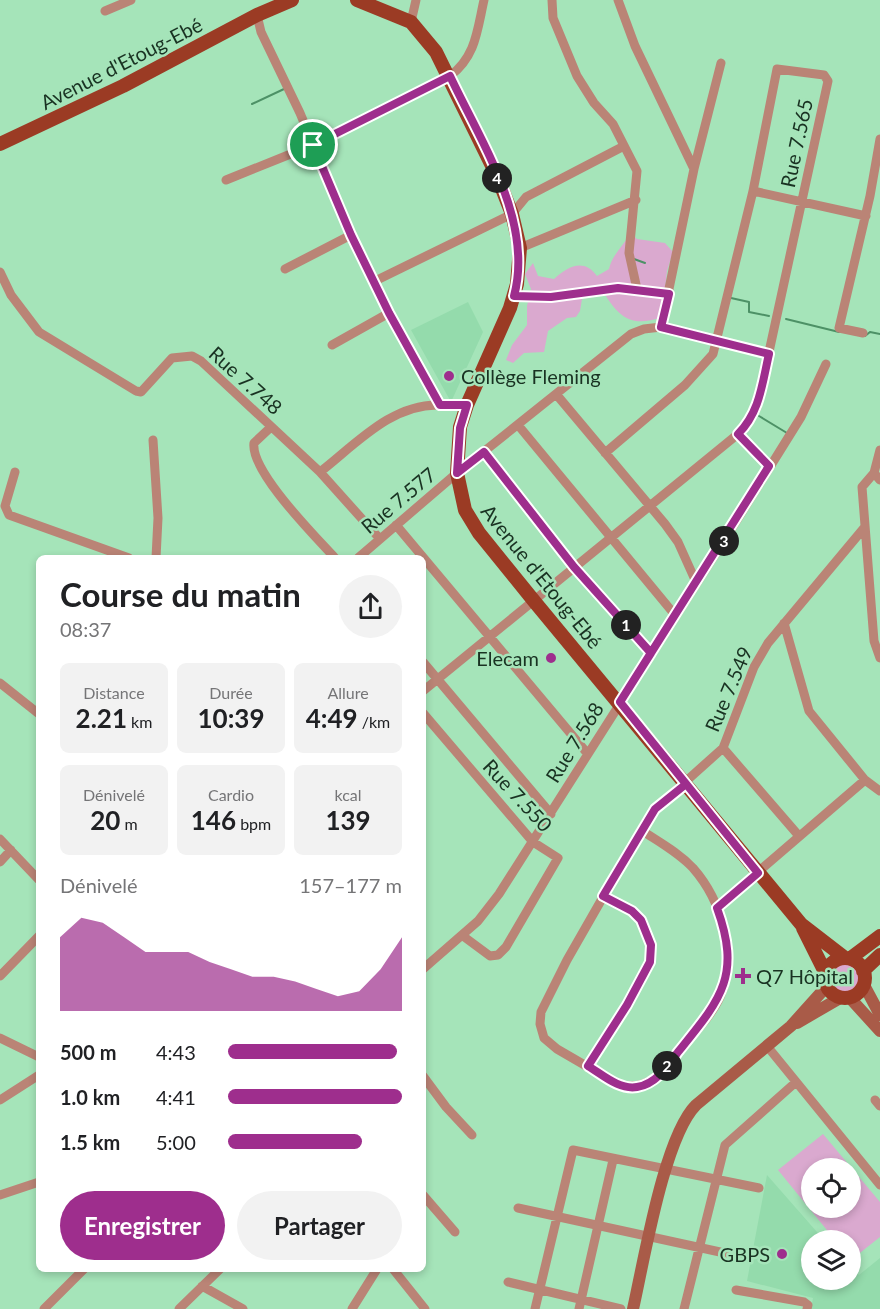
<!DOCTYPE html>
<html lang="fr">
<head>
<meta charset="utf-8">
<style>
  body { margin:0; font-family:Lato,sans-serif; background:#f2f2f2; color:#202124; height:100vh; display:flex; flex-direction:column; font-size:22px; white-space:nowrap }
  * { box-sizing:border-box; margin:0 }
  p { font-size:20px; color:#757577 }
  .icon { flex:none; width:33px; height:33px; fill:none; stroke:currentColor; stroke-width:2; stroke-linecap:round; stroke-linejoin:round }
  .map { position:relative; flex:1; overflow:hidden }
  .details { position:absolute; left:36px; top:555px; width:390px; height:717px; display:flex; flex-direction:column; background:#fff; border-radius:9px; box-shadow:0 3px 9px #0003 }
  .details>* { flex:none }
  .tools { position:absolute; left:801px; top:1158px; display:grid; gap:12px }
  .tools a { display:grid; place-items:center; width:60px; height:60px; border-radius:50%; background:#fff; box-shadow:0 3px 9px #0003; font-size:30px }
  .pin { position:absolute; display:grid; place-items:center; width:51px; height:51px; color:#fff; margin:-26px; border:3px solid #fff; border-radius:50%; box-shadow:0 2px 6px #0007 }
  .km { position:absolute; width:30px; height:30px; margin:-15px; border-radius:50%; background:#222; color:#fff; font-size:16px; line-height:30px; text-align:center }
  .round { display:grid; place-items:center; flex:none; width:63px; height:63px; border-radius:32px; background:#f2f2f2 }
  .headline { display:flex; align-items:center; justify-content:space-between; height:102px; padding:0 24px }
  h1 { font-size:33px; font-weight:700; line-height:45px }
  .metrics { display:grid; grid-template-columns:repeat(3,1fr); gap:9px; height:102px; padding:6px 24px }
  .metrics div { display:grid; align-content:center; border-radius:9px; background:#f2f2f2; text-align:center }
  .metrics b { font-size:26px; font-weight:700 }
  .metrics small { font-size:16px; font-weight:400 }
  .metrics p { font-size:16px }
  .chart { height:168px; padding:12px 24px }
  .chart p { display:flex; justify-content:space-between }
  .chart svg { width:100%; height:108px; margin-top:6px; fill:#9e2e8d; opacity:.7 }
  .button { display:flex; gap:12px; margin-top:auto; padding:12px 24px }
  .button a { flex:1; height:69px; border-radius:36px; background:#9e2e8d; color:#fff; font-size:24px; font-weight:700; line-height:69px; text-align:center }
  .button a+a { background:#f2f2f2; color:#202124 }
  ul { padding:0 24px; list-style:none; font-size:20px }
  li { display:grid; grid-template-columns:96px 72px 1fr; align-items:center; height:45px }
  li i { height:15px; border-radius:8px; background:#9e2e8d }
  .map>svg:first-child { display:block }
</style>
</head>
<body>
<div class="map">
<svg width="880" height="1309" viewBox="0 0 880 1309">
  <rect width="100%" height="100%" fill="#a5e4b9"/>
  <path fill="#94dbac" d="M468 302 483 332 451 402 411 330Z
    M767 1175 824 1240H812V1280H850L851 1267 859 1275 880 1258V1309H811L813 1298 747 1281Z"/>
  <path fill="#daa9cf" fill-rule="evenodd" d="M631 233 637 239 665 243 673 252 667 271 662 317C629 329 617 315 601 288L582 299 580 311 576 317 567 318 548 331 544 352 524 353 513 363 506 360 512 345 527 325V306L531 289 525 274 533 263 538 276 554 279C568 266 584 258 597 276L609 269C612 255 623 246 631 233Z
    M830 978a15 15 0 1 1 30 0a15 15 0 1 1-30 0Z
    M823 1134 880 1202V1237L851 1260 850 1240H835L778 1170ZM850 1168V1208H812V1168Z"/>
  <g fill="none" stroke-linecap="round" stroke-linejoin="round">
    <path stroke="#4d9166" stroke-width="2" d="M252 104 284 89
      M634 259 645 263
      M731 298 749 302V312L769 316
      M786 319 839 332
      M865 336 870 332 880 334
      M759 416 787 433"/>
    <path stroke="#ba8476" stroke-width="9" d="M552 0 553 18 577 76 594 103 613 124 637 171 629 253 637 289
      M618 0 635 46 694 169 661 327
      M105 11 131 0
      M257 15 261 32 300 113 351 235 389 313 440 405H467
      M411 22 416 0
      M694 169 721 63
      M226 180 313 145 450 76C476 56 477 31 484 0
      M753 191 866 216
      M520 248 636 200
      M285 269 351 235
      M0 272 11 295 39 332 136 391 141 392 172 358 192 356 201 361 320 472 380 539
      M375 281 512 214 526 197 624 146
      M514 296 551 297 618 288 669 294
      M863 333 839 328 870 196 880 139
      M332 345 389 313
      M556 394 665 524 678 542 696 582
      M518 425 675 615
      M271 427 254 443C250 471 315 536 335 558
      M738 434 769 466
      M153 440 158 518 156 558
      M485 452 574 567 651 653
      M15 472 5 506 9 515 129 558
      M320 472C355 445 392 403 440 405
      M874 473 880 450
      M880 480 874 473 862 487 874 641 880 658
      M396 525 587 753
      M358 558 457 473 631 334 644 329 661 327 769 354
      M784 623 809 711 865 780 880 791
      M423 662 551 814
      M0 683 39 714
      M423 691 738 434 748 423 757 407 828 81 824 75 777 69 753 191 713 354 685 385 605 453
      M423 713 533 842 558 858 506 947 498 955 490 956 463 936
      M723 748 799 836
      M641 830C659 842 678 852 693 868 722 901 738 956 720 997 711 1017 692 1035 678 1052 662 1073 648 1091 619 1085L557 1049 544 1038 540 1024 541 1012 567 960 646 822 655 809 723 748 754 667 768 643 864 528
      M0 839 39 880
      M0 862 11 850
      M716 908 865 780
      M423 969 478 921 499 894 740 515 801 417 826 364
      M0 976 39 936
      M0 1038 39 1057
      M767 1046 880 1185
      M588 1066 627 1005 650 962 651 945 641 920 632 911 603 896
      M423 1076 446 1107 472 1135
      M0 1100 39 1075
      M875 1100 880 1106
      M0 1195 39 1182
      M423 1195 455 1232
      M518 1208 743 1257
      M393 1269 425 1309
      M508 1282 621 1309
      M202 1286 243 1309
      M736 1290 804 1302 808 1305 807 1309
      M44 1309 84 1269
      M179 1309 220 1269
      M352 1309 377 1269
      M535 1309 573 1150 759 1188
      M579 1309 613 1160
      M684 1309 725 1145 796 1082"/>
    <path stroke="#a95b48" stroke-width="12" d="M864 985 880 1015
      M850 998 880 1031
      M797 1023 840 998
      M633 1309C644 1261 664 1137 696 1105L791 1026 826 987"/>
    <path stroke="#9b3b24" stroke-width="14" d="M357 0 411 22 436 52 497 176 512 214 520 248 517 284 510 308 467 405 460 427 457 473 465 510 479 533 534 601 801 924 845 958
      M0 144 123 86 257 15 292 0
      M803 928 826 974
      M852 957 880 936
      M825 978a20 20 0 1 1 40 0a20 20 0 1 1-40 0Z
      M863 971 880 955"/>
  </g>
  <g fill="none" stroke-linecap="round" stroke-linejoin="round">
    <defs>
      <path id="route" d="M313 145 351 235 389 313 440 405H467L460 428 457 473 484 452 574 567 651 653 620 702 686 784 655 809 603 896 632 911 641 920 651 945 650 962 627 1005 588 1066C603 1075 619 1090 637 1087 656 1084 668 1066 678 1052 720 1000 742 977 717 908L758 873C712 816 666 759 620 702L769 466 738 434C760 412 762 384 769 354L661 327 669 294 618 288 551 297 514 296C534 222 481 142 450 76L313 145"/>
    </defs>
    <use href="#route" stroke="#fff" stroke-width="12"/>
    <use href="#route" stroke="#9e2e8d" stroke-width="8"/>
  </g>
  <g fill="#9e2e8d" stroke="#a5e4b9" stroke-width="2">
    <circle cx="449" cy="376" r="6"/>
    <circle cx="551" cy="658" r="6"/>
    <path d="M740 967h6v6h6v6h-6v6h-6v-6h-6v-6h6z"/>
    <circle cx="782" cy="1254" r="6"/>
  </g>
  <g text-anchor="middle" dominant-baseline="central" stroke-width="5" stroke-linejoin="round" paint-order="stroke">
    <g font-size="20" fill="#193222" stroke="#a5e4b9">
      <text transform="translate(121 63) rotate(-27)">Avenue d'Etoug-Ebé</text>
      <text transform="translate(796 143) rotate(-78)">Rue 7.565</text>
      <text transform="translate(246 380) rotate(42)">Rue 7.748</text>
      <text transform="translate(398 500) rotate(-40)">Rue 7.577</text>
      <text transform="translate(542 576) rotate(51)">Avenue d'Etoug-Ebé</text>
      <text transform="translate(728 689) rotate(-67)">Rue 7.549</text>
      <text transform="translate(574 742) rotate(-58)">Rue 7.568</text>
      <text transform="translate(518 795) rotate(47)">Rue 7.550</text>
    </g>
    <g font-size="20" fill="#193222" stroke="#a5e4b9" text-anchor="start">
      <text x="461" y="376">Collège Fleming</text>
      <text x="539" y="658" text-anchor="end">Elecam</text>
      <text x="756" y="976">Q7 Hôpital</text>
      <text x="770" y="1254" text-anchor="end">GBPS</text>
    </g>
  </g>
</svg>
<div class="tools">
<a><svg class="icon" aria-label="locate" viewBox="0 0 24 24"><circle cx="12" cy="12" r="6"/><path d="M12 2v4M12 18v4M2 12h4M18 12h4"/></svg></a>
<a><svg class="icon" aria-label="layers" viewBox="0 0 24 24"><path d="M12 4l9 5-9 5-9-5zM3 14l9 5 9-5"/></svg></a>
</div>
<div class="pin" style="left:313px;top:145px;background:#1e9e55"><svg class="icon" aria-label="arrive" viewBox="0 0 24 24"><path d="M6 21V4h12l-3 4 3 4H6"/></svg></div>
<b class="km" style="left:626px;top:625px">1</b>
<b class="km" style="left:667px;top:1066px">2</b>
<b class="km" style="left:724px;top:541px">3</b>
<b class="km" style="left:497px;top:178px">4</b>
<section class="details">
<div class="headline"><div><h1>Course du matin</h1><p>08:37</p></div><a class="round"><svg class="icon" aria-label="share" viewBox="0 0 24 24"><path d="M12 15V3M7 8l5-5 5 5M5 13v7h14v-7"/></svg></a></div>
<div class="metrics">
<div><p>Distance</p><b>2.21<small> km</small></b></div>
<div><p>Durée</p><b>10:39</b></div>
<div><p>Allure</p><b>4:49<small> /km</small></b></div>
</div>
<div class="metrics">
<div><p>Dénivelé</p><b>20<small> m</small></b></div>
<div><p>Cardio</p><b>146<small> bpm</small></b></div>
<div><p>kcal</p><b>139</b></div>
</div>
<div class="chart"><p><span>Dénivelé</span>157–177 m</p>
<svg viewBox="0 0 160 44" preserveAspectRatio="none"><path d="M0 44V14L10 6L20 8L30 14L40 20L50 20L60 20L70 24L80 27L90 30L100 30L110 32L120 35L130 38L140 36L150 27L160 14V44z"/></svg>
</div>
<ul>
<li><b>500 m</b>4:43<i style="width:97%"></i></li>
<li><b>1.0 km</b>4:41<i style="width:100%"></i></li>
<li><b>1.5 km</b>5:00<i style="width:77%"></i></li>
</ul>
<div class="button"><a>Enregistrer</a><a>Partager</a></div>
</section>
</div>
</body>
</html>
